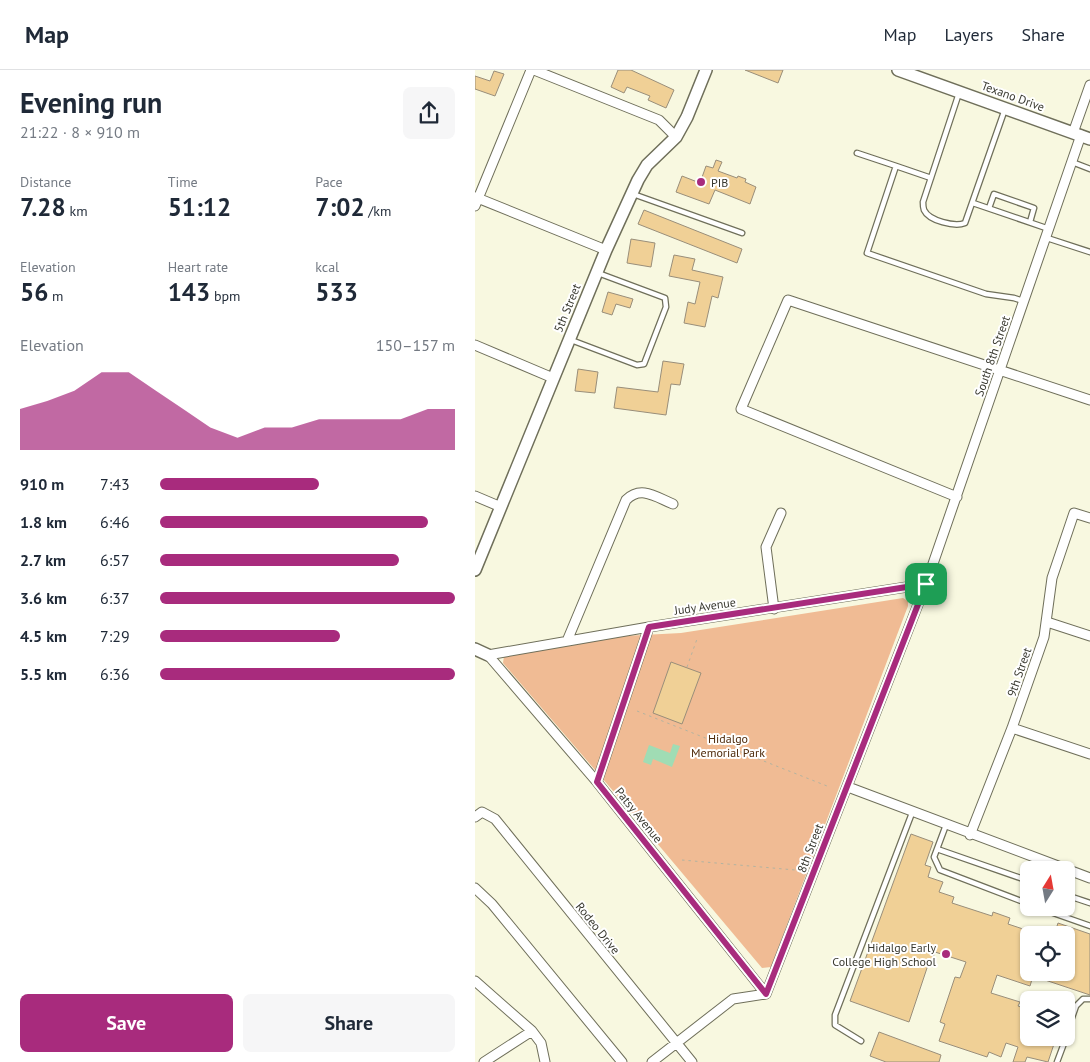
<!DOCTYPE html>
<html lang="en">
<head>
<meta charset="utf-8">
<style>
  body { margin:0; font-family:"PT Sans",sans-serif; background:#f6f6f7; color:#1f2937; height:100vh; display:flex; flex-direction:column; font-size:19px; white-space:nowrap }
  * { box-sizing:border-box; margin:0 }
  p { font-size:16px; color:#747a83 }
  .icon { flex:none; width:28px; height:28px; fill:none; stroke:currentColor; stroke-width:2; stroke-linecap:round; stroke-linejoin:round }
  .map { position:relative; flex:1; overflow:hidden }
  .side { display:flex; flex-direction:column; background:#fff; width:475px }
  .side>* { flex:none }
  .needle { width:32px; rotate:11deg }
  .buttons { position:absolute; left:545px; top:791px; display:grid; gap:10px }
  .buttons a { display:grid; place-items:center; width:55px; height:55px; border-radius:8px; background:#fff; box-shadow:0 1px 4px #0004; font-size:25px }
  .pin { position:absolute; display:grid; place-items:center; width:42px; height:42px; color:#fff; margin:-21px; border-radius:10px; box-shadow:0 2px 8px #0006 }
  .round { display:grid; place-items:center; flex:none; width:52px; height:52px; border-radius:8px; background:#f6f6f7 }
  .overview { display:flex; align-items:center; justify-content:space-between; height:85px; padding:0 20px }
  h1 { font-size:28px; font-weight:700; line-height:38px }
  .figures { display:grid; grid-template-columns:repeat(3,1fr); gap:8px; height:85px; padding:5px 20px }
  .figures div { display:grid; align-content:center }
  .figures b { font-size:25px; font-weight:700 }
  .figures small { font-size:14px; font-weight:400 }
  .figures p { font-size:14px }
  .chart { height:140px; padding:10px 20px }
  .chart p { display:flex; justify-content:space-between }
  .chart svg { width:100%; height:90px; margin-top:5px; fill:#a82b7d; opacity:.7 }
  .action { display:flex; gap:10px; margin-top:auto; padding:10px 20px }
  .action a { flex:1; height:58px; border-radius:8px; background:#a82b7d; color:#fff; font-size:20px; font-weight:700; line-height:58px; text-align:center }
  .action a+a { background:#f6f6f7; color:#1f2937 }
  ul { padding:0 20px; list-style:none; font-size:16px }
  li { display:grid; grid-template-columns:80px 60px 1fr; align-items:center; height:38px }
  li i { height:12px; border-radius:6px; background:#a82b7d }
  header { display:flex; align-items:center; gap:30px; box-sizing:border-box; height:70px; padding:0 25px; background:#fff; border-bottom:1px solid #e0e1e3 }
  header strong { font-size:24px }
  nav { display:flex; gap:28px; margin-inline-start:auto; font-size:18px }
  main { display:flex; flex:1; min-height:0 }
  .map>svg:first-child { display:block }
</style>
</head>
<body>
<header>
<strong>Map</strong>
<nav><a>Map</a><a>Layers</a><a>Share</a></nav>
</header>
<main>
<section class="side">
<div class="overview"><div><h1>Evening run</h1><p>21:22 · 8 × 910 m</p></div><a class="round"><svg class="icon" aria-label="share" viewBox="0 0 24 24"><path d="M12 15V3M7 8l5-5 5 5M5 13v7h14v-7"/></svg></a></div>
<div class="figures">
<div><p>Distance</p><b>7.28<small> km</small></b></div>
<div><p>Time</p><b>51:12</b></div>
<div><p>Pace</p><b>7:02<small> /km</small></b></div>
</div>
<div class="figures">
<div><p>Elevation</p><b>56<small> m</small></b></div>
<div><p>Heart rate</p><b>143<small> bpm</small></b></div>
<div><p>kcal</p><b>533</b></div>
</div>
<div class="chart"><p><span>Elevation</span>150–157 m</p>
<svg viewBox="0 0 160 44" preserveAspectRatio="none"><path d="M0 44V24L10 20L20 15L30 6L40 6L50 15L60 24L70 33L80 38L90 33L100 33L110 29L120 29L130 29L140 29L150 24L160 24V44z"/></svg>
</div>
<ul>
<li><b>910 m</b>7:43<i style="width:54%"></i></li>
<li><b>1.8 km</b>6:46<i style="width:91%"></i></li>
<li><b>2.7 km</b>6:57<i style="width:81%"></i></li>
<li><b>3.6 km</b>6:37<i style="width:100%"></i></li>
<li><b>4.5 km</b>7:29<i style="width:61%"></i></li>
<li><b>5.5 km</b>6:36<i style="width:100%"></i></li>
</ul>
<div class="action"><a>Save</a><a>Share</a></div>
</section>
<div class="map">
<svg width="615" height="992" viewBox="0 0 615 992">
  <rect width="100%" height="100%" fill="#f8f8e0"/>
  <path fill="#f0bb94" d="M428 528 433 531V536L296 897 287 898 139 722 28 593 29 586 149 566 206 563Z"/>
  <path fill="#a0dcb4" d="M198 674 205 676 197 697 178 689 176 695 168 692 174 675 195 683Z"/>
  <path fill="#f0d096" stroke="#998e7a" d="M143 0H156L199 20 191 38 173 30 175 26 152 17 149 23 136 17Z
    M270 0H308L303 13Z
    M19 1 29 4 20 26 0 19V6L15 11Z
    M241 90 247 92 243 101 262 108 263 106 271 109 270 112 281 117 275 134 240 120 234 134 201 122 207 106 225 113 231 96 238 98Z
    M169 140 267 179 262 193 163 154Z
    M156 169 180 173 176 197 152 193Z
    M199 185 220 189 217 200 248 207 243 228 237 226 230 257 209 253 213 232 220 234 225 212 194 206Z
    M133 222 158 229 155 238 141 234 137 245 127 242Z
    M188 291 209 294 205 315 196 314 191 345 139 338 142 317 183 322Z
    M103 299 123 302 120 323 100 321Z
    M196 592 226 603 207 654 178 643Z
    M436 764 458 772 450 795 456 797 453 807 468 812 464 822 479 827 477 833 517 846 518 842 535 848 533 854 554 861V902H591V865H579L583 853 615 864V925L558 906 555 916 522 905 516 923 545 932 543 936 554 940V968H581L573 992 552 987 550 992H538L543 977 531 973 526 987 514 982 512 987 464 971 470 954 465 952 480 907 485 908 491 892 460 882 457 890 455 889 434 952 375 931Z
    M404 962 466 985 464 992H411L395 986Z"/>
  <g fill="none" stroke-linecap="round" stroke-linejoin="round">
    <defs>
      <path id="service" d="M484 23 448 132C448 134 448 137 449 140 454 151 480 157 490 153L530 39
        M382 83 421 96 392 183 511 224 539 228 548 231
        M597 92 615 99
        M421 96 456 108
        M158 124 267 163
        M498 133 574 159
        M514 138 519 124 559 138 555 152
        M572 168 615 182
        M96 270 162 295 169 294 191 237 190 228 123 203
        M471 755 459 787 465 800 554 834
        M462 779 554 811
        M591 825 615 833
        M564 838 615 856
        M591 965 601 936 608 929H615
        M386 971 360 955V945L437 743
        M582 992 591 968"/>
      <path id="minor" d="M59 0 184 50 201 67
        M598 63 615 15
        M0 127 131 180
        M0 136 56 0
        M0 275 78 308
        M0 426 26 437
        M482 427 266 339 313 230 615 330
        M299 539 291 477 306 443
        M572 552 615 566
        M92 571 151 430C166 415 181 427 198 434
        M13 585 174 557 451 514
        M13 585 122 712 291 924
        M537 658 615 684
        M122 712 174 557
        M373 717 615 808
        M0 747 7 742 20 749 217 992
        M495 765 537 658 569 567 577 508 599 443 615 448
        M0 818 17 834 147 992
        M0 911 57 961 66 973 70 992
        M9 992 57 961
        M177 992 258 929 291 924 451 514 606 65"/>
      <path id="tertiary" d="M423 0 615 69
        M0 500 131 180 163 110 172 95 201 67 212 47 231 0
        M0 579 13 585"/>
    </defs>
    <use href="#service" stroke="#6f6f5a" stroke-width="7"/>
    <use href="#minor" stroke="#6f6f5a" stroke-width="11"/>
    <use href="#tertiary" stroke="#6f6f5a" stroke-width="14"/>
    <path stroke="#b3b3a0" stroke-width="1" stroke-dasharray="2.5 4" stroke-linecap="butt" d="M212 597 222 569
      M162 641 352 716
      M207 790 320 800"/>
    <use href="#service" stroke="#fff" stroke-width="4.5"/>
    <use href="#minor" stroke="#fff" stroke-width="9"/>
    <use href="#tertiary" stroke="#fff" stroke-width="11"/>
  </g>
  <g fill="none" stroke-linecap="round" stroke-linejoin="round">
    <defs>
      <path id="route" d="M451 514 291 924 122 712 174 557Z"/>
    </defs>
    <use href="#route" stroke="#fff" stroke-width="10"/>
    <use href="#route" stroke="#a82b7d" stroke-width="6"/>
  </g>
  <g fill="#a82b7d" stroke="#fff" stroke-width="2">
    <circle cx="226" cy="112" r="5"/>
    <circle cx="471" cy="884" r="5"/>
  </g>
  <g text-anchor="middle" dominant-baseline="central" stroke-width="4" stroke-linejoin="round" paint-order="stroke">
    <g font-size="12" fill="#393930" stroke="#fff">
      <text transform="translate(538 26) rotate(20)">Texano Drive</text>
      <text transform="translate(92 238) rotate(-68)">5th Street</text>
      <text transform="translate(517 286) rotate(-71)">South 8th Street</text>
      <text transform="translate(230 536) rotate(-8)">Judy Avenue</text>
      <text transform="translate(544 602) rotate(-71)">9th Street</text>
      <text transform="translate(164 745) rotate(51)">Patsy Avenue</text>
      <text transform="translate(335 778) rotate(-69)">8th Street</text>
      <text transform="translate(123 858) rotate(51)">Rodeo Drive</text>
    </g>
    <g font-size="12" fill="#393930" stroke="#fff" text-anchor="start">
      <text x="236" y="112">PIB</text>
      <text x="461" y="877" text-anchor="end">Hidalgo Early<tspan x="461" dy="14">College High School</tspan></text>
    </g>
    <g font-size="12" fill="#4e2a0b" stroke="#fff">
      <text x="253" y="668">Hidalgo<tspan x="253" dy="14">Memorial Park</tspan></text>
    </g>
  </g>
</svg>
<div class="buttons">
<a><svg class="needle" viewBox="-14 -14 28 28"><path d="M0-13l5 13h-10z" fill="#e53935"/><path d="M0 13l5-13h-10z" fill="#747a83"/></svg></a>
<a><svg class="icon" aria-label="locate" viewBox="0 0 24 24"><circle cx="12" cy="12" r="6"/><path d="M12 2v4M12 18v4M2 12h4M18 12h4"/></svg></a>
<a><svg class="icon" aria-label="layers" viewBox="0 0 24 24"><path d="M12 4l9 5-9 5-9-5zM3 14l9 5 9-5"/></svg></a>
</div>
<div class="pin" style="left:451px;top:514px;background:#1e9e55"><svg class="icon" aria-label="arrive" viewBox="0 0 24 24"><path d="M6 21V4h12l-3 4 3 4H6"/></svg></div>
</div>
</main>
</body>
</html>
